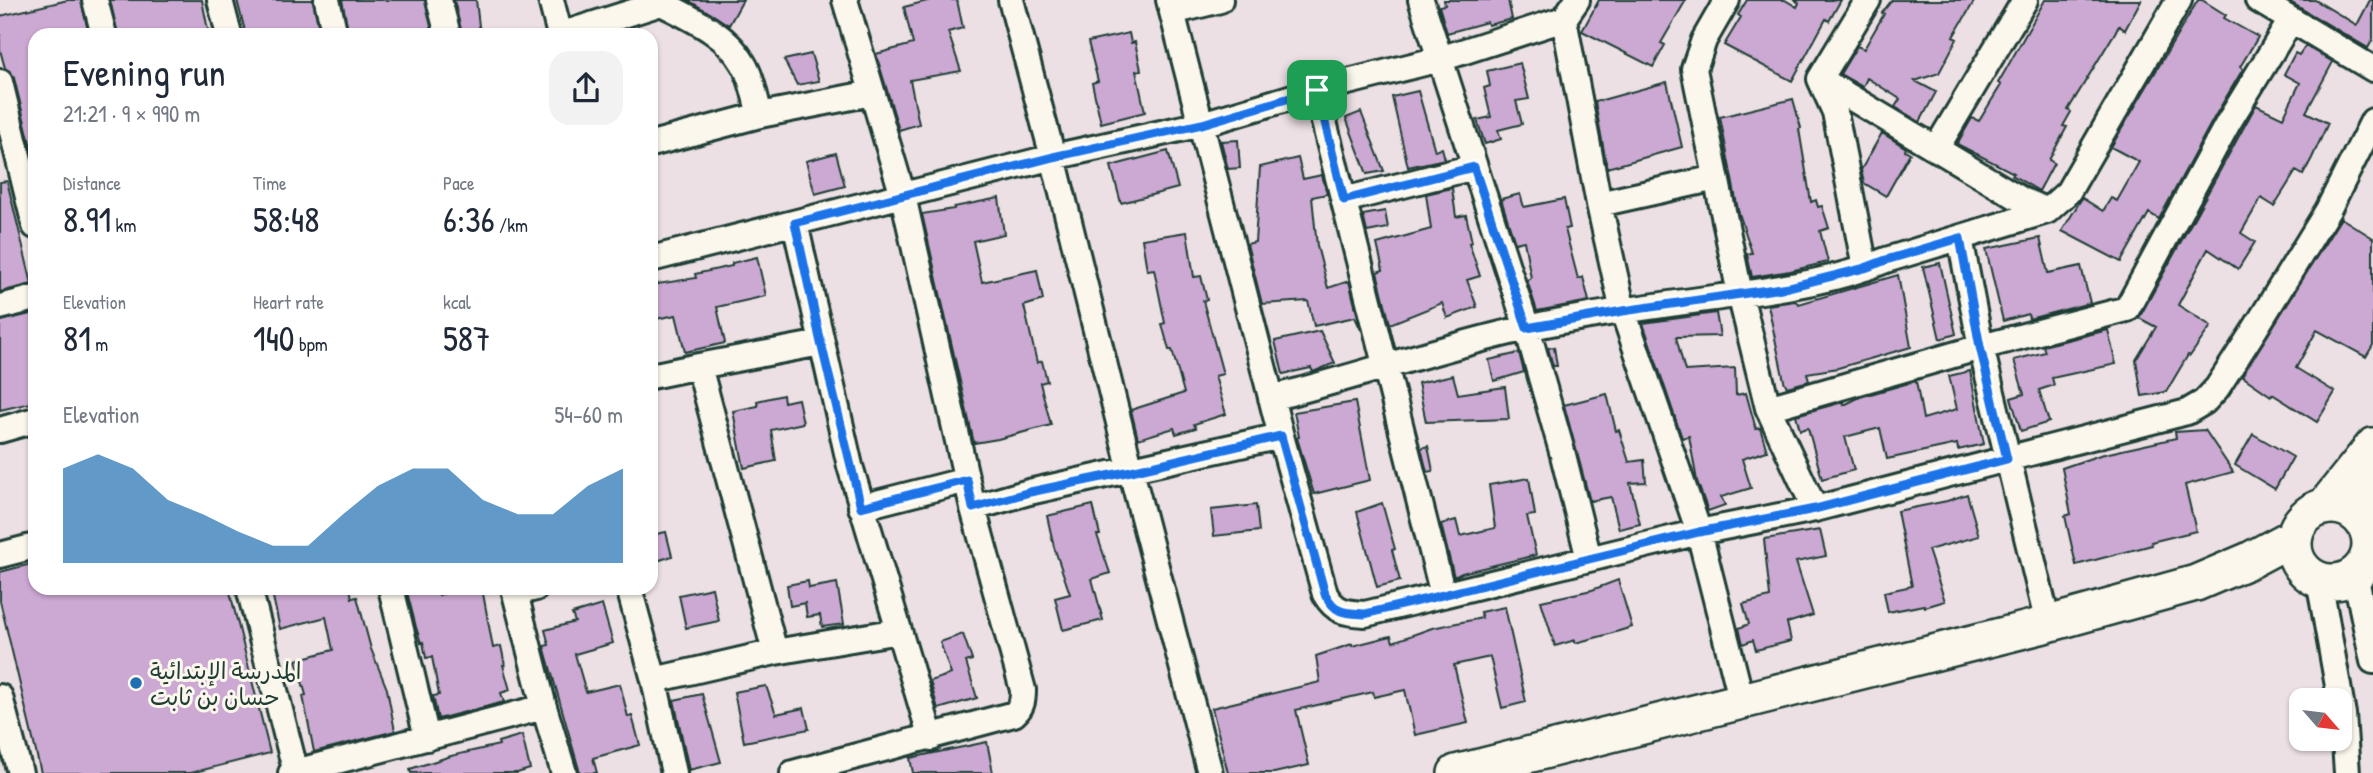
<!DOCTYPE html>
<html lang="en">
<head>
<meta charset="utf-8">
<style>
  body { margin:0; font-family:"Patrick Hand","Playpen Sans Arabic",sans-serif; background:#f2f2f3; color:#1f2937; height:100vh; display:flex; flex-direction:column; font-size:26px; white-space:nowrap }
  * { box-sizing:border-box; margin:0 }
  p { font-size:23px; color:#747a83 }
  .icon { flex:none; width:38px; height:38px; fill:none; stroke:currentColor; stroke-width:2; stroke-linecap:round; stroke-linejoin:round }
  .map { position:relative; flex:1; overflow:hidden }
  .panel { position:absolute; left:28px; top:28px; width:630px; height:567px; display:flex; flex-direction:column; background:#fff; border-radius:21px; box-shadow:0 2px 5px #0004 }
  .panel>* { flex:none }
  .needle { width:46px; rotate:118deg }
  .controls { position:absolute; left:2289px; top:688px; display:grid; gap:14px }
  .controls a { display:grid; place-items:center; width:63px; height:63px; border-radius:14px; background:#fff; box-shadow:0 2px 5px #0004; font-size:35px }
  .pin { position:absolute; display:grid; place-items:center; width:60px; height:60px; color:#fff; margin:-30px; border-radius:14px; box-shadow:0 4px 10px #0006 }
  .round { display:grid; place-items:center; flex:none; width:74px; height:74px; border-radius:21px; background:#f2f2f3 }
  .summary { display:flex; align-items:center; justify-content:space-between; height:119px; padding:0 35px }
  h1 { font-size:38px; font-weight:600; line-height:52px }
  .metrics { display:grid; grid-template-columns:repeat(3,1fr); gap:10px; height:119px; padding:7px 35px }
  .metrics div { display:grid; align-content:center }
  .metrics b { font-size:35px; font-weight:600 }
  .metrics small { font-size:19px; font-weight:400 }
  .metrics p { font-size:19px }
  .chart { height:196px; padding:14px 35px }
  .chart p { display:flex; justify-content:space-between }
  .chart svg { width:100%; height:126px; margin-top:7px; fill:#1f6fb2; opacity:.7 }
  .map>svg:first-child { display:block }
</style>
</head>
<body>
<div class="map">
<svg width="2373" height="773" viewBox="0 0 2373 773">
  <rect width="100%" height="100%" fill="#ede0e4"/>
  <filter id="ink" filterUnits="userSpaceOnUse"><feTurbulence type="fractalNoise" baseFrequency=".0143" numOctaves="2"/><feDisplacementMap in="SourceGraphic" scale="14" xChannelSelector="R" yChannelSelector="G"/><feConvolveMatrix kernelMatrix="1 2 1 2 8 2 1 2 1" color-interpolation-filters="sRGB"/></filter>
  <g filter="url(#ink)">
    <path fill="#cca9d3" stroke="#1f3d34" stroke-width="2" d="M68 0H81L89 35H35V154L33 155 14 78 11 72 5 68 0 50V16Z
      M110 0H202L209 35H118Z
      M237 0H313L320 35H246Z
      M342 0H425L433 35H349Z
      M454 0H476L480 35H462Z
      M688 0H743L729 25Z
      M931 0H957L963 28 948 32 961 71 910 80 919 124 899 130 876 54 913 44 904 7Z
      M1444 0H1508L1512 19 1488 25 1487 22 1447 33 1439 6 1445 5Z
      M1599 0H1686L1661 43 1665 45 1653 67 1582 31Z
      M1747 0H1785L1797 7 1799 3 1795 0H1841L1829 21 1826 19 1792 81 1724 45 1741 17 1738 15Z
      M1892 0H1975L1953 37 1957 39 1939 73 1915 81 1936 92 1920 122 1895 107 1900 99 1867 78 1863 87 1840 74 1857 46 1864 49 1884 14 1882 13Z
      M2045 0H2141L2125 30 2119 26 2068 110 2071 112 2063 126 2067 127 2049 160 2054 163 2039 191 2012 175 2014 173 1957 144 1972 118 1979 121 2001 85 1998 83 2005 71Z
      M2198 0H2202L2226 15 2224 18 2258 37 2240 67 2243 69 2215 116 2159 219 2149 213 2121 262 2062 231 2082 198 2103 211 2111 198 2117 201 2139 162 2111 147Z
      M2287 0H2315L2357 25 2370 0H2373V39L2368 48Z
      M1129 33 1131 43 1135 42 1141 70 1136 71 1145 112 1101 123 1092 83 1098 81 1088 42Z
      M2305 46 2333 62 2306 112 2328 123 2312 158 2303 175 2296 171 2274 206 2261 198 2241 233 2255 242 2238 269 2208 249 2178 305 2211 326 2190 356 2188 355 2166 392 2142 396 2136 360 2156 327 2139 318 2256 105 2283 118 2300 83 2284 74 2295 53 2299 55Z
      M811 54 819 81 797 85 784 60Z
      M1520 63 1529 99 1516 101 1522 124 1498 130 1501 139 1485 144 1477 120 1491 117 1484 88 1490 86 1487 71Z
      M1667 82 1682 147 1607 168 1595 102Z
      M1418 91 1435 151 1442 148 1445 159 1408 167 1392 97Z
      M1793 99 1801 128 1799 129 1811 202 1816 200 1818 207 1822 206 1829 228 1820 231 1828 262 1790 271 1752 277 1747 254 1752 253 1738 210 1720 117Z
      M1361 112 1384 171 1367 174 1346 118Z
      M1882 133 1906 148 1905 150 1910 153 1886 196 1864 183 1861 170Z
      M1238 140 1240 168 1228 169 1221 141Z
      M1168 151 1178 188 1121 203 1111 166Z
      M836 153 845 186 815 194 806 161Z
      M1298 158 1303 179 1322 175 1327 194 1312 197 1317 246 1328 288 1349 281 1361 330 1355 317 1314 326 1308 301 1262 304 1247 244 1255 242 1260 167Z
      M7 181 32 284 0 292V182Z
      M1452 188 1456 217 1466 215 1472 242 1469 243 1480 276 1467 280 1477 307 1447 318 1442 303 1390 324 1377 272 1383 270 1377 244 1431 229 1426 194Z
      M1520 194 1524 207 1564 199 1570 228 1565 229 1578 279 1583 277 1589 301 1537 311 1527 280 1531 278 1524 241 1515 243 1501 199Z
      M999 198 1004 234 973 241 982 282 1037 270 1043 300 1024 306 1037 363 1042 361 1047 381 1040 383 1051 425 998 439 974 443 922 214 954 209V207Z
      M1385 211 1388 228 1367 232 1363 215Z
      M2341 218 2373 238V345L2366 357 2317 330 2296 368 2335 392 2317 422 2272 394 2271 396 2242 376Z
      M1187 232 1194 277 1201 276 1207 300 1203 301 1223 374 1215 376 1226 414 1194 424 1196 428 1176 434 1174 428 1138 439 1131 410 1184 393 1172 350H1169L1162 324 1165 323 1154 269 1147 270 1142 239Z
      M2040 238 2048 273 2081 266 2090 303 2029 319 2028 314 2003 321 1986 249Z
      M757 257 766 296 717 307 725 343 685 352 676 315 651 320V285L696 278 695 274 732 266V263Z
      M1940 263 1956 334 1940 339 1923 267Z
      M1898 275 1911 347 1838 368 1807 373 1809 381 1787 387 1784 381 1768 305 1795 301 1799 304Z
      M35 313V402L0 410V321Z
      M1716 313 1720 336 1676 337 1685 371 1735 368 1736 395 1746 393 1756 429 1760 428 1767 451 1742 459 1751 488 1721 497 1725 505 1708 511 1697 481 1689 436 1682 438 1643 323Z
      M2108 330 2116 364 2052 378 2054 385 2039 390 2049 422 2021 431 2011 398 2024 394 2014 360 2045 352 2043 346Z
      M1320 331 1335 363 1313 372 1311 368 1283 374 1275 341Z
      M1554 347 1557 366H1553L1548 348Z
      M1519 353 1524 372 1494 381 1489 360Z
      M1970 371 1984 444 1958 450 1957 444 1887 459 1880 428 1845 437 1854 470 1822 479 1808 428 1800 430 1796 415 1843 402 1844 405 1860 397 1916 381 1923 419 1957 409 1949 376Z
      M1453 375 1458 394 1505 387 1509 419 1426 422 1418 383Z
      M1607 394 1616 431 1619 430 1629 462 1644 460 1646 482 1630 483 1640 524 1619 529 1611 497 1590 501 1564 405Z
      M783 395 784 402 798 399 803 423 771 430 776 461 744 468 733 411 758 406 757 401Z
      M1355 402 1370 480 1314 494 1297 438 1299 437 1294 412Z
      M2205 430 2233 472 2185 485 2196 531 2151 542 2152 545 2076 565 2065 516 2071 514 2062 468 2100 455 2176 438 2175 432Z
      M2253 434 2293 457 2275 489 2235 465Z
      M1428 446 1433 471 1427 472 1421 448Z
      M1529 478 1535 515 1527 516 1536 555 1462 573 1454 577 1441 524 1456 520 1460 536 1495 528 1489 485Z
      M1967 494 1979 536 1928 550 1945 601 1925 607 1924 605 1888 612 1884 592 1912 586 1897 511 1947 501Z
      M1382 503 1395 549 1392 550 1400 581 1377 587 1357 512Z
      M1093 505 1100 535H1097L1110 573 1092 579 1103 620 1063 630 1055 598 1070 594 1054 547 1047 516Z
      M1256 505 1259 531 1214 536 1211 510Z
      M1820 530 1826 556 1796 562 1813 615 1787 623 1791 641 1756 650 1753 640 1743 644 1739 628 1749 624 1743 604 1770 597 1764 539Z
      M666 532 672 556 651 563V535Z
      M35 563V588H229L270 753 191 773H41L0 601V572Z
      M1618 580 1632 627 1606 635 1575 643V640L1555 646 1541 601 1592 590Z
      M808 581 809 588 837 583 844 624 822 627 820 615 807 617 805 603 790 606 787 585Z
      M271 588H350L352 598 357 597 371 649 387 689 395 731 314 752 303 696 306 695 296 660 333 650 326 617 280 629Z
      M406 588H438L439 595 463 588H482L493 648 501 646 505 665H503L510 690 501 693 504 702 438 719 433 696 439 695 432 657 426 658 423 642 421 643 416 627Z
      M712 588 719 621 686 628 679 595Z
      M602 605 613 643 575 654 586 692 620 684 628 717 632 716 640 745 593 758 597 773H580L544 646 549 645 545 630 575 622 572 614Z
      M1505 607 1526 702 1502 708 1490 657 1454 665 1468 723 1415 735 1405 690 1374 697 1373 692 1296 710 1309 765 1274 773H1228L1212 708 1320 682 1316 656 1352 644V646L1391 636 1393 642 1432 628 1482 618 1480 612Z
      M963 634 972 660 966 662 977 698 938 709 930 681 951 674 940 642Z
      M766 686 776 714 804 708 809 729 744 742 734 692Z
      M702 694 721 762 689 770 674 700Z
      M522 735 530 769 517 773H411L410 769 451 756 499 745 498 742Z
      M987 742 993 773H913L910 758Z"/>
    <g fill="none" stroke-linecap="round" stroke-linejoin="round">
      <defs>
        <path id="minor" d="M95 0 104 35
          M220 0 229 35
          M327 0 335 35
          M439 0 448 35
          M551 0 560 35
          M656 0C685 16 726 32 743 63 752 77 755 98 760 115
          M1011 0 1053 157 1131 471 1210 773
          M1169 0 1281 436 1325 594C1335 612 1346 613 1365 614L1699 532 1815 509 2187 412 2204 402 2217 388 2255 329 2328 210 2373 121
          M1421 0 1527 328 1563 455 1589 559
          M1727 0 1704 40 1694 69 1740 294 1768 408 1815 509
          M1868 0 1820 79 2022 200 2047 211
          M2258 0 2373 69
          M1172 12 1220 0
          M1564 19 1599 204 1623 311 1699 532 1742 702
          M560 35 661 3
          M1820 79 1835 112 1865 268
          M0 82 35 226
          M1316 90 1443 595
          M651 144 760 115 872 93
          M1936 149 2025 0
          M1344 200 1474 167
          M1599 204 1716 178
          M795 223 850 466 931 738
          M651 259 1053 157 1202 124 1316 90 1440 59 1564 19 1577 0
          M0 307 35 298
          M651 376 699 366
          M1271 398C1357 377 1441 347 1527 328 1591 314 1656 306 1721 297 1776 289 1834 282 1886 260L2047 211 2068 192 2179 0
          M1768 408 1981 347 1960 238
          M0 430 35 420
          M861 507 967 480
          M973 508 1029 492 1281 436
          M2370 540 2373 541
          M0 555 35 546
          M2355 574 2373 661
          M2319 580 2343 714 2347 773
          M249 588 296 773
          M391 588 427 738
          M629 588 654 680
          M2048 624 1981 347 2127 309 2228 123 2291 20
          M775 652 899 631
          M0 697 20 773
          M544 707 564 773
          M291 773 544 707 515 593 536 588
          M674 773 654 680 775 652 699 366 821 343
          M793 773 1014 714C1022 707 1023 701 1023 690L973 508 903 196 845 0"/>
        <path id="secondary" d="M2294 544a38 38 0 1 1 76 0a38 38 0 1 1-76 0Z
          M2324 507 2373 446
          M2363 521 2373 486
          M1456 773 2048 624 2196 583 2250 560 2295 536"/>
      </defs>
      <use href="#minor" stroke="#1f3d34" stroke-width="30"/>
      <use href="#secondary" stroke="#1f3d34" stroke-width="40"/>
      <use href="#minor" stroke="#fbf7ec" stroke-width="24"/>
      <use href="#secondary" stroke="#fbf7ec" stroke-width="35"/>
    </g>
  </g>
  <g fill="none" stroke-linecap="round" stroke-linejoin="round" filter="url(#ink)">
    <defs>
      <path id="route" d="M1317 90 1344 200 1474 167 1527 328 1623 311 1789 287 1865 268 1886 260 1960 238 1980 347 2007 459 1815 509 1699 532 1365 614C1344 613 1336 614 1325 594L1281 436 1131 471 1030 492 973 508 967 480 861 507 821 343 795 223 1053 157 1202 124Z"/>
    </defs>
    <use href="#route" stroke="#fff" stroke-width="14"/>
    <use href="#route" stroke="#1a73e8" stroke-width="9"/>
  </g>
  <circle fill="#1f6fb2" stroke="#fbf7ec" stroke-width="2.5" cx="136" cy="683" r="7"/>
  <g text-anchor="middle" dominant-baseline="central" stroke-width="6" stroke-linejoin="round" paint-order="stroke">
    <g font-size="23" fill="#1f3d34" stroke="#fbf7ec" text-anchor="start">
      <text x="150" y="670">المدرسة الإبتدائية<tspan x="150" dy="26">حسان بن ثابت</tspan></text>
    </g>
  </g>
</svg>
<div class="controls">
<a><svg class="needle" viewBox="-14 -14 28 28"><path d="M0-13l5 13h-10z" fill="#e53935"/><path d="M0 13l5-13h-10z" fill="#747a83"/></svg></a>
</div>
<div class="pin" style="left:1317px;top:90px;background:#1e9e55"><svg class="icon" aria-label="arrive" viewBox="0 0 24 24"><path d="M6 21V4h12l-3 4 3 4H6"/></svg></div>
<section class="panel">
<div class="summary"><div><h1>Evening run</h1><p>21:21 · 9 × 990 m</p></div><a class="round"><svg class="icon" aria-label="share" viewBox="0 0 24 24"><path d="M12 15V3M7 8l5-5 5 5M5 13v7h14v-7"/></svg></a></div>
<div class="metrics">
<div><p>Distance</p><b>8.91<small> km</small></b></div>
<div><p>Time</p><b>58:48</b></div>
<div><p>Pace</p><b>6:36<small> /km</small></b></div>
</div>
<div class="metrics">
<div><p>Elevation</p><b>81<small> m</small></b></div>
<div><p>Heart rate</p><b>140<small> bpm</small></b></div>
<div><p>kcal</p><b>587</b></div>
</div>
<div class="chart"><p><span>Elevation</span>54–60 m</p>
<svg viewBox="0 0 160 44" preserveAspectRatio="none"><path d="M0 44V11L10 6L20 11L30 22L40 27L50 33L60 38L70 38L80 27L90 17L100 11L110 11L120 22L130 27L140 27L150 17L160 11V44z"/></svg>
</div>
</section>
</div>
</body>
</html>
